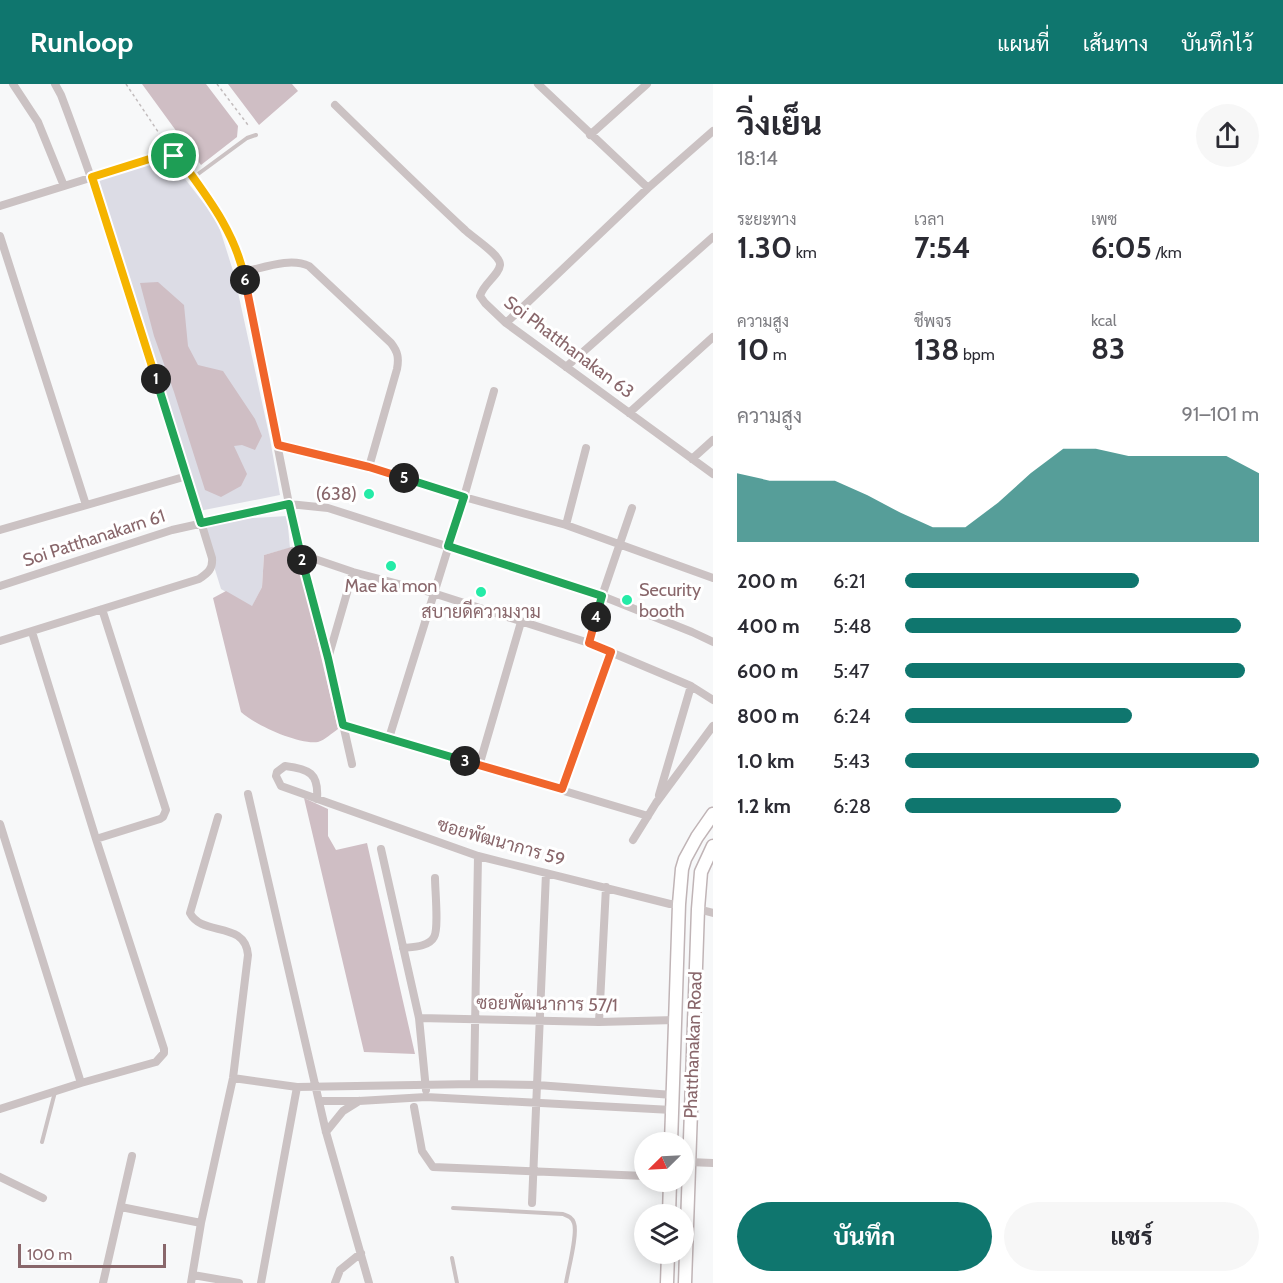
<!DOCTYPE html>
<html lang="th">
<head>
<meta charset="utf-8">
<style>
  body { margin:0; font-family:Cabin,Sarabun,sans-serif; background:#f7f7f7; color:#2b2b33; height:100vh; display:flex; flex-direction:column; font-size:22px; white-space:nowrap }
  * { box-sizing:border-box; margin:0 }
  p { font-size:20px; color:#7c7c81 }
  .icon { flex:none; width:33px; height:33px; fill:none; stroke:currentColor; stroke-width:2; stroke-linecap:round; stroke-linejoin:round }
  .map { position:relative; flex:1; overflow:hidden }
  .drawer { display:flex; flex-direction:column; background:#fff; width:570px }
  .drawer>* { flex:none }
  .needle { width:39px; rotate:246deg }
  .fabs { position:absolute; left:634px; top:1048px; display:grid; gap:12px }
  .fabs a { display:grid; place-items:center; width:60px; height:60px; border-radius:50%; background:#fff; box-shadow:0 3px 15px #0003; font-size:30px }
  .scale { position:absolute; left:18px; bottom:15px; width:148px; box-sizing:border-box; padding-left:6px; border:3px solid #89676b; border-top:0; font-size:16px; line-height:21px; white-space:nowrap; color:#89676b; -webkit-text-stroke:4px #fff; paint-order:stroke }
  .pin { position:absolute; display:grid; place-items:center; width:51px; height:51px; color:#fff; margin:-26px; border:3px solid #fff; border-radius:50%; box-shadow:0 2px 6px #0007 }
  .km { position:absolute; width:30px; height:30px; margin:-15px; border-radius:50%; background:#222; color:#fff; font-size:16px; line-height:30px; text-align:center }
  .round { display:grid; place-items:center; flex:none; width:63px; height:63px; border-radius:32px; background:#f7f7f7 }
  .overview { display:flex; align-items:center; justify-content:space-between; height:102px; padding:0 24px }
  h1 { font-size:33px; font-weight:700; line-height:45px }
  .stats { display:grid; grid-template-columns:repeat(3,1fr); gap:9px; height:102px; padding:6px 24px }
  .stats div { display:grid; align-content:center }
  .stats b { font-size:30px; font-weight:700 }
  .stats small { font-size:16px; font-weight:400 }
  .stats p { font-size:16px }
  .chart { height:168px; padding:12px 24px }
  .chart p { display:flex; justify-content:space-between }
  .chart svg { width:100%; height:108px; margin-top:6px; fill:#0f766e; opacity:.7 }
  .primary-button { display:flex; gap:12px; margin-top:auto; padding:12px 24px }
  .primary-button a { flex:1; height:69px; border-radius:36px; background:#0f766e; color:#fff; font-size:24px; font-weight:700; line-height:69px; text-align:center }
  .primary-button a+a { background:#f7f7f7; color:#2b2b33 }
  ul { padding:0 24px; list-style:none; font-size:20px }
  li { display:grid; grid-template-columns:96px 72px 1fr; align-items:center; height:45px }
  li i { height:15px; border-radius:8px; background:#0f766e }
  header { display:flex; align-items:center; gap:36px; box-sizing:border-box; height:84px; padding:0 30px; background:#0f766e; color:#fff }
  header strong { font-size:28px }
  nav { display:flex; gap:33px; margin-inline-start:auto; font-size:21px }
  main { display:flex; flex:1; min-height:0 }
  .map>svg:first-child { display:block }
</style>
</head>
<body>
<header>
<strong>Runloop</strong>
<nav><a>แผนที่</a><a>เส้นทาง</a><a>บันทึกไว้</a></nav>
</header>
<main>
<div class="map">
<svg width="713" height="1199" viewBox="0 0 713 1199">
  <rect width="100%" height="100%" fill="#f7f8f9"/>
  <path fill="#dcdce5" d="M164 68 217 136 234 190 270 355 280 411 199 427 97 95Z
    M287 432 290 464 264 471 262 503 252 523 221 505 200 437Z"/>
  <path fill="#cfbec4" d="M142 0H206L238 42 237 53 201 81Z
    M228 0H292L298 7 259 41Z
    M158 198 184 221 188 262 198 281 223 287 255 335 262 352 255 366 242 361 234 362 247 390 241 402 221 413 205 406 174 308 154 252 140 199Z
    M295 462 338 645C332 649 325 656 318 658 299 661 255 641 241 628L213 514 226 507 252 522 262 503 264 471Z
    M304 714 328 725V752L336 766 367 759 415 970 364 968Z"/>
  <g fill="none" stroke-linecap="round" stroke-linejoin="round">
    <defs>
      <path id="secondary" d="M671 1059 679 820 682 785 685 775 697 753 713 730
        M669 1131 670 1098
        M667 1199 668 1170
        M685 1199 698 825 701 788 713 762"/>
    </defs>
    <use href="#secondary" stroke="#c0b4b6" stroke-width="15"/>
    <path stroke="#c2bcbd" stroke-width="1.5" stroke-dasharray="3 3" stroke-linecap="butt" d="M126 0 167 61
      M217 0 248 41"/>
    <path stroke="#cbc2c3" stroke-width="4" d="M194 93 247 54 256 51
      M42 1058 55 1008
      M453 1124 563 1130C568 1132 572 1133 574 1139 578 1150 568 1186 566 1199
      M452 1174 457 1199"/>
    <path stroke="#cbc2c3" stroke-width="8" d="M13 0 38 38 64 102
      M538 0 648 104
      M335 21C378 63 421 105 465 146 472 153 501 171 500 181 499 191 483 200 480 212L485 219 506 239 713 390
      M590 51 647 0
      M0 122 167 70 174 72 182 78 214 121 228 145 243 188 289 420 300 470 328 574 352 680
      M0 152 86 421
      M243 188C263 184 290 173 309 182L391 259C398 268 399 274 397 285L369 383
      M506 239 648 104 713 47
      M566 283 713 153
      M629 329 713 253
      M278 361 369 383 464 413 566 441 713 494
      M692 375 713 356
      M566 441 586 364
      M0 446 187 392
      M300 470 353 488 433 509 589 559 691 602 713 616
      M0 502 172 446 289 420 328 424 602 512 692 548 713 558
      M0 557 199 495C208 489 213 485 212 474 164 318 118 162 61 11L55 0
      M589 559 602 512 632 424
      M329 571 353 488
      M343 641 648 732
      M389 654 464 413 494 307
      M479 682 521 538
      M562 705 611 568
      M248 710 326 1048 369 1199
      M659 711 691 602
      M317 715C319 689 309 685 285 682L277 688 276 692 281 702 478 772 670 820H679
      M0 740 81 999
      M96 755 160 735 163 733 166 726 102 525
      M633 756 656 719 713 642
      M381 765 419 934 426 1006
      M698 825 713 829
      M403 864C412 863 429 863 434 853 439 845 435 806 435 794
      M419 934 599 938 675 936
      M599 938 606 803
      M233 994 297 1003 474 1000 537 1001 673 1011
      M474 1000 478 772
      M319 1017H359L426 1013 672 1026
      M414 1023 422 1067 433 1083 645 1092
      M0 1025 81 999 156 978 164 969V965L96 755 32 548
      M326 1048 343 1027 359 1017
      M689 1078 713 1079
      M0 1093 43 1114
      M532 1119 546 789
      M121 1123 201 1139
      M193 1191 239 1199
      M103 1199 132 1072
      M191 1199 201 1139 233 994 248 871C245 836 202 853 190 829L218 733
      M261 1199 297 1003
      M335 1199 340 1186 361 1169"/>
    <use href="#secondary" stroke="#fff" stroke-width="12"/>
  </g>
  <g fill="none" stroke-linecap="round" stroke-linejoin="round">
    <defs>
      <path id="split-1" d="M156 295 92 93 159 72 167 70 174 72"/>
      <path id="split-2" d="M156 295 201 439 289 420 302 476"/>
      <path id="split-3" d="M302 476 328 574 343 641 465 677"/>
      <path id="split-4" d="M465 677 562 705 611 568 589 559 596 533"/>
      <path id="split-5" d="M404 394 464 413 448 462 602 512 596 533"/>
      <path id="split-6" d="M245 196 278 361 369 383 404 394"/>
      <path id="split-7" d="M174 72 182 78C209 115 236 150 245 196"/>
    </defs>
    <use href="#split-1" stroke="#fff" stroke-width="12"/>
    <use href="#split-2" stroke="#fff" stroke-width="12"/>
    <use href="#split-3" stroke="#fff" stroke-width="12"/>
    <use href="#split-4" stroke="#fff" stroke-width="12"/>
    <use href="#split-5" stroke="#fff" stroke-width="12"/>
    <use href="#split-6" stroke="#fff" stroke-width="12"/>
    <use href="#split-7" stroke="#fff" stroke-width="12"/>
    <use href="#split-1" stroke="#f5b400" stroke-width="8"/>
    <use href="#split-2" stroke="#22a559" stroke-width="8"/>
    <use href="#split-3" stroke="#22a559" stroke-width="8"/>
    <use href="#split-4" stroke="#f0652b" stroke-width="8"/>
    <use href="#split-5" stroke="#22a559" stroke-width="8"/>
    <use href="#split-6" stroke="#f0652b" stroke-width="8"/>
    <use href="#split-7" stroke="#f5b400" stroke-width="8"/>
  </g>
  <g fill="#24eba7" stroke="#fff" stroke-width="2">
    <circle cx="369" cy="410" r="6"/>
    <circle cx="391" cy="482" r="6"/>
    <circle cx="481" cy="508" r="6"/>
    <circle cx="627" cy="516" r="6"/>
  </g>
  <g text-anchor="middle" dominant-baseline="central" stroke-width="6" stroke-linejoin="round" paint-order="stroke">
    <g font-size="18" fill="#89676b" stroke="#fff">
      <text transform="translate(569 263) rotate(37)">Soi Phatthanakan 63</text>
      <text transform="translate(94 454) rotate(-18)">Soi Patthanakarn 61</text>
      <text transform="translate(501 758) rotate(16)">ซอยพัฒนาการ 59</text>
      <text transform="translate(547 920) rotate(1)">ซอยพัฒนาการ 57/1</text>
      <text transform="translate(693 961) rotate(-88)">Phatthanakan Road</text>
    </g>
    <g font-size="18" fill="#89676b" stroke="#fff">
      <text x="357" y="410" text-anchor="end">(638)</text>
      <text x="391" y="502">Mae ka mon</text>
      <text x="639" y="506" text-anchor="start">Security<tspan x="639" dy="21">booth</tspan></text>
      <text x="481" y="528">สบายดีความงาม</text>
    </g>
  </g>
</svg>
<div class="fabs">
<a><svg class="needle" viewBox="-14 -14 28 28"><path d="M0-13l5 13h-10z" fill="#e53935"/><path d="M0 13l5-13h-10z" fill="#7c7c81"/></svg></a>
<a><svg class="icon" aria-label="layers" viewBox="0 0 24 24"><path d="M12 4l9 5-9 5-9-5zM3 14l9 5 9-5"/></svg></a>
</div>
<div class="scale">100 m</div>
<div class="pin" style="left:174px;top:72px;background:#1e9e55"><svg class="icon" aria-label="arrive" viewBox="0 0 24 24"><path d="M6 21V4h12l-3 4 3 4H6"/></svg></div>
<b class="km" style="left:156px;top:295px">1</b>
<b class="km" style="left:302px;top:476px">2</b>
<b class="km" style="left:465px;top:677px">3</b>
<b class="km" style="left:596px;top:533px">4</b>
<b class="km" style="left:404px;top:394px">5</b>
<b class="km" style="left:245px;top:196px">6</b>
</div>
<section class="drawer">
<div class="overview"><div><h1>วิ่งเย็น</h1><p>18:14</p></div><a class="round"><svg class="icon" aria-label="share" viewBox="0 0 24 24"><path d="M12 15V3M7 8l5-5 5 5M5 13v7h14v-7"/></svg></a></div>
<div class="stats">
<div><p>ระยะทาง</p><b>1.30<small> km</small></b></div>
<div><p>เวลา</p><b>7:54</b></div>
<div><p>เพซ</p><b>6:05<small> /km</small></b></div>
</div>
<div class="stats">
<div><p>ความสูง</p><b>10<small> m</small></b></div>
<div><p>ชีพจร</p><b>138<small> bpm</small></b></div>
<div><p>kcal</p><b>83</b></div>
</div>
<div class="chart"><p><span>ความสูง</span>91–101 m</p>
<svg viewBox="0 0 160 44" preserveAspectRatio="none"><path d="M0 44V16L10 19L20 19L30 19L40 25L50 32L60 38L70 38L80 28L90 16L100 6L110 6L120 9L130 9L140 9L150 9L160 16V44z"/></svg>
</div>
<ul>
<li><b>200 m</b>6:21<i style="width:66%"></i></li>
<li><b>400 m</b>5:48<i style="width:95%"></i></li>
<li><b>600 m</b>5:47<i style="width:96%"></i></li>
<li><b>800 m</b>6:24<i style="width:64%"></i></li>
<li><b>1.0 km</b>5:43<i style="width:100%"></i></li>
<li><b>1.2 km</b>6:28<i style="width:61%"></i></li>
</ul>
<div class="primary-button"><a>บันทึก</a><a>แชร์</a></div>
</section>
</main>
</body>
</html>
